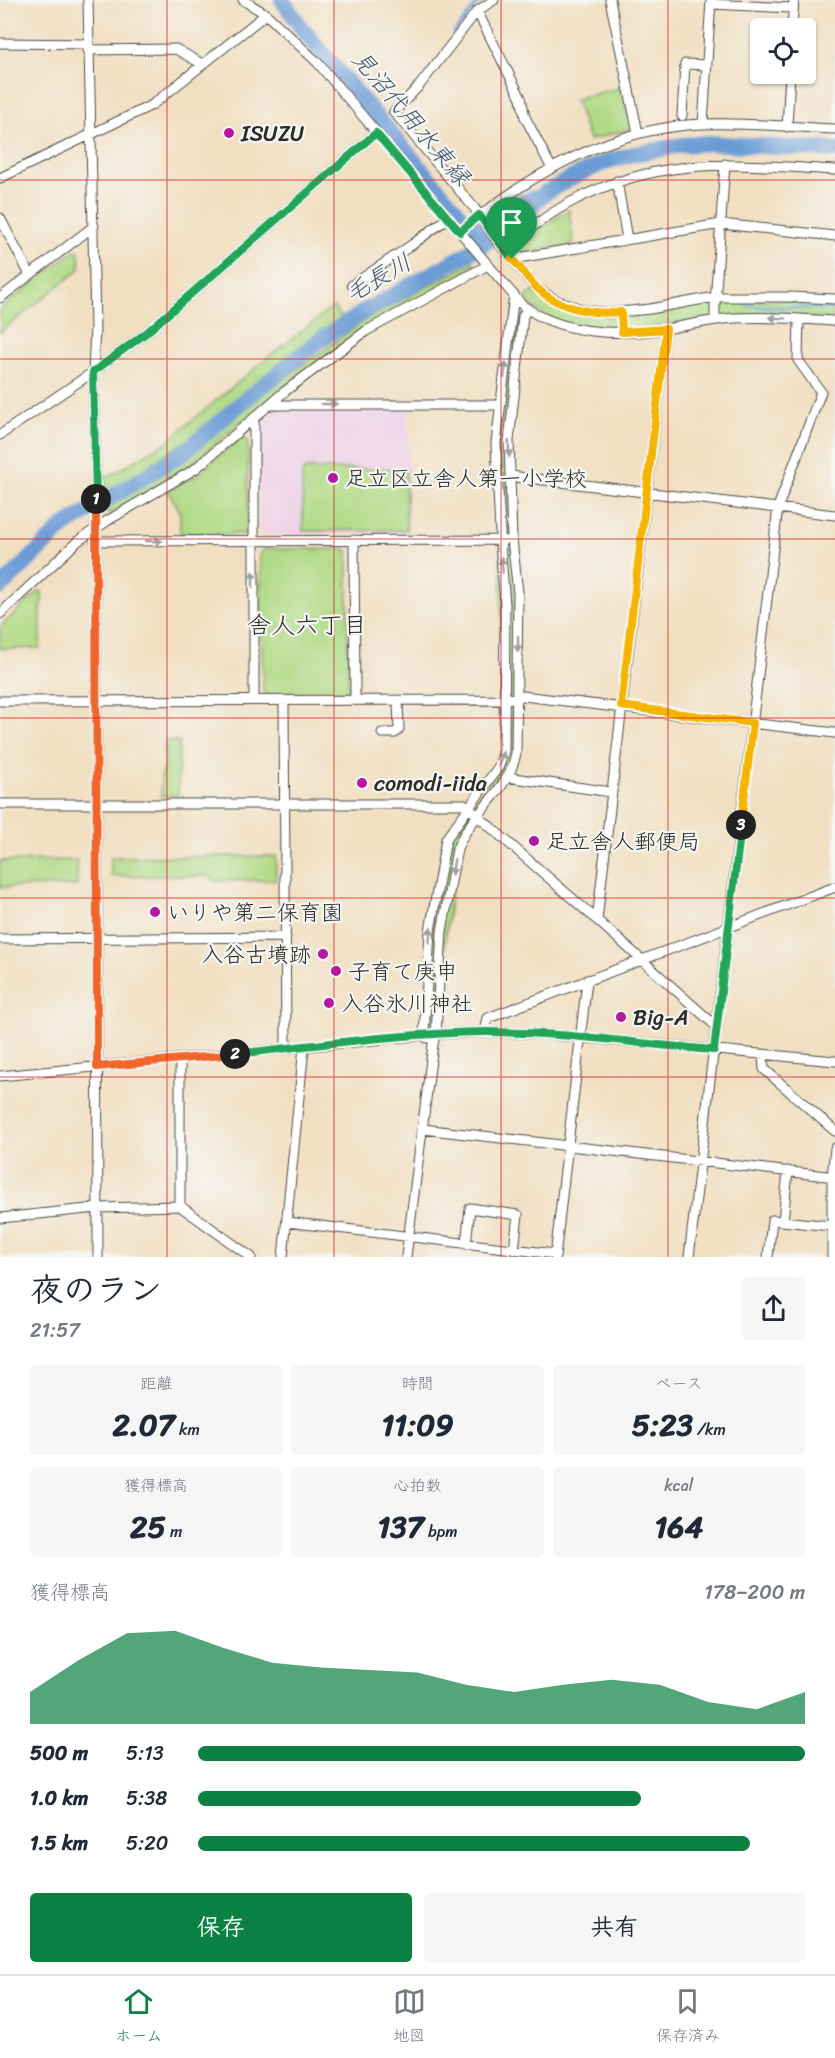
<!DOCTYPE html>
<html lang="ja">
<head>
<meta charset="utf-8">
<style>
  body { margin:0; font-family:Sriracha,"Klee One",sans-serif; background:#f6f6f7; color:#1f2937; height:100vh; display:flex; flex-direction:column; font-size:22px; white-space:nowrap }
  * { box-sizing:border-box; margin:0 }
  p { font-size:20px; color:#747a83 }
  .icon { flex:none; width:33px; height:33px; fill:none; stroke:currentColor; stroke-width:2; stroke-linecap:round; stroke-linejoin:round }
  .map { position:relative; height:1257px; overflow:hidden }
  .details { display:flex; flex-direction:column; background:#fff; flex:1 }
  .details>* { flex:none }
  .fabs { position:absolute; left:750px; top:18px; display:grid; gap:12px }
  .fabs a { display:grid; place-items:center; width:66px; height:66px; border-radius:6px; background:#fff; box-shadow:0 2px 4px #0004; font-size:30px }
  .pin { position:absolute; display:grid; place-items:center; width:51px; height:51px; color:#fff; margin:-62px -26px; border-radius:50% 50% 50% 0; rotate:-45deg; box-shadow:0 0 6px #0007 }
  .pin .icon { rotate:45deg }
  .km { position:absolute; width:30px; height:30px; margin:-15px; border-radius:50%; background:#222; color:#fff; font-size:16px; line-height:30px; text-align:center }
  .round { display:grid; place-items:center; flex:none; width:63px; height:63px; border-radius:6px; background:#f6f6f7 }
  .headline { display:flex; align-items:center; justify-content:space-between; height:102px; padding:0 30px }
  h1 { font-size:33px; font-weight:700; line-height:45px }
  .metrics { display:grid; grid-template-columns:repeat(3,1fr); gap:9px; height:102px; padding:6px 30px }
  .metrics div { display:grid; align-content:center; border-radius:6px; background:#f6f6f7; text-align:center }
  .metrics b { font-size:30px; font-weight:700 }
  .metrics small { font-size:16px; font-weight:400 }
  .metrics p { font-size:16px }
  .chart { height:168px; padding:12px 30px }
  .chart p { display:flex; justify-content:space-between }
  .chart svg { width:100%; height:108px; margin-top:6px; fill:#0b8043; opacity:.7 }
  .action { display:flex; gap:12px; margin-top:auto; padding:12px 30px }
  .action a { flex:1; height:69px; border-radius:6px; background:#0b8043; color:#fff; font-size:24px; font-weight:700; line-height:69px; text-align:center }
  .action a+a { background:#f6f6f7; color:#1f2937 }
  ul { padding:0 30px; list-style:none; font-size:20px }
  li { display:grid; grid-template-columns:96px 72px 1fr; align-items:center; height:45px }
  li i { height:15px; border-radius:8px; background:#0b8043 }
  .tabs { display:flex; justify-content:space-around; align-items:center; height:84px; border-top:2px solid #e0e1e3; background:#fff; font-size:16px; color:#747a83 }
  .tabs a { display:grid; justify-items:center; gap:3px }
  .tabs .active { color:#0b8043 }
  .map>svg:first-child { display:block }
</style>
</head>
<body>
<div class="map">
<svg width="835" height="1257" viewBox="0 0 835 1257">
  <rect width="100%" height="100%" fill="#f6f6f2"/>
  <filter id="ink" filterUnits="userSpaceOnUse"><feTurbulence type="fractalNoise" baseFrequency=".0167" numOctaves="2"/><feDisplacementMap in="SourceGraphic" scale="12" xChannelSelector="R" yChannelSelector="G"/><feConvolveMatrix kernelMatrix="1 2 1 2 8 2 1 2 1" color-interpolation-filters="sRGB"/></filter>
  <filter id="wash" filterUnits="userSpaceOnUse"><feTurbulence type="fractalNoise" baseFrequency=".008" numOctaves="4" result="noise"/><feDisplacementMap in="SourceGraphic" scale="24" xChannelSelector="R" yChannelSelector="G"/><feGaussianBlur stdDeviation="1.35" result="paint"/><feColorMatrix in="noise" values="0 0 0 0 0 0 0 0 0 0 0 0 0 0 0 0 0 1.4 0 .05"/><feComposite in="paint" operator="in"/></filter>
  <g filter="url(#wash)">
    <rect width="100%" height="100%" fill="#f1dfc1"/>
    <path fill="#efd0e6" d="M408 409V533L262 535 259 531 258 425 275 410Z"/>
    <path fill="#b0da85" stroke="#6e8258" stroke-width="1.5" d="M622 87 630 129 589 140 575 99Z
      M569 210 574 245 514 255 510 246Z
      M75 250 79 251 80 269 0 332V309Z
      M473 262 476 267 328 355 256 409 188 467 110 514 107 513 108 505 182 460 248 405 368 318Z
      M534 291 582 313 614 317 720 302 791 300 835 302V318L708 319 634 329H612L576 326 553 320 523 300Z
      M515 305 521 309 506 443 515 601 514 751 505 773 458 838 434 1028H427L432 930 444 859 452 834 504 761 499 443Z
      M333 307 342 318 316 335 188 440 107 493 104 479 165 443 271 355Z
      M241 437 248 440V531L244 534H180V511L168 491 197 475Z
      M306 469H406V530L303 531 302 473Z
      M264 549H346L348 550V692L271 695 263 692 260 553Z
      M39 591 42 592 40 648 0 649V627Z
      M165 741H179L178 796H161V773L165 767Z
      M276 856V880L215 881 210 876H111V857Z
      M77 860V886L0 887V861Z"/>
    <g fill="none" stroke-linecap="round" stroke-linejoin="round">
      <path stroke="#6c9cd6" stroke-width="3" d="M454 33 476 5 485 0
        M747 306 835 309"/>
      <path stroke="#6c9cd6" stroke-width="16" d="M282 0 303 30 475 232 514 206 534 198
        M0 588 64 526 182 454 246 399 321 339 367 310 481 246 521 216 545 193 573 177 601 164 629 155 682 145 708 143 835 150"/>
    </g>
  </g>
  <g filter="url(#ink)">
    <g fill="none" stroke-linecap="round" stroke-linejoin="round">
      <defs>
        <path id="minor" d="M88 0 95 327 93 372 96 491 98 1257
          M243 0 266 14 318 63 521 304C560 335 619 336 666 329 689 325 711 320 734 318 768 316 801 319 835 321
          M494 0 477 11 419 86 394 112 475 209 498 242 536 288 557 301 584 310 609 313 650 309 715 297H790L835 299
          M610 0 638 133
          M711 4 793 8
          M477 11 521 98 525 117 551 167
          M792 28 794 0
          M0 43 88 44
          M88 50 176 49 202 64
          M682 116 685 64 707 65
          M703 124 711 0
          M787 127 790 74
          M0 178 152 105 266 14
          M617 181 627 239
          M0 218 30 275
          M460 232C529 174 610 128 702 124 746 122 791 127 835 129
          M503 249C525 232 547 215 571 202 660 155 739 164 835 170
          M512 259 721 224 835 236
          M352 285 413 244 448 218
          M0 298 94 226
          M715 320V303L725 164
          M270 405H501
          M0 435 93 372 146 333 376 133
          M510 476 835 515
          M354 540 355 700
          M95 541 504 540
          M0 614 78 541 107 521 195 469 284 392 366 331 488 265
          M254 700V418
          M284 700 286 1048
          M0 701 499 700 523 696 835 733
          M382 733H395L399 729 398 700
          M507 777 611 792
          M0 804H464L597 920 666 329
          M597 920 717 1027
          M0 939 286 937
          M485 1032 488 1018 835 887
          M427 1038 424 1035 430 931 446 839 499 766 504 751 505 605 501 555 496 443 514 295
          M763 1054 764 1069 835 1131
          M180 1059V1206
          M0 1076 436 1034 485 1032 544 1034 835 1061
          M423 1129 835 1177
          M0 1218 97 1208 180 1206 251 1257
          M783 1221 788 1171
          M287 1222 555 1254
          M466 1244 470 1208 518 1215 514 1250
          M283 1257 304 1047
          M406 1257 433 1044 436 1034 442 931 457 849C470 814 510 790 516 753L518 592 512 540 509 441 523 316 527 308
          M555 1257 587 980
          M689 1257 778 507 821 392 798 360 799 319
          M768 1257 772 1220 831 1226
          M832 1257V1177L835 1148"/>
      </defs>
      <use href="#minor" stroke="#494642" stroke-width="11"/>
      <use href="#minor" stroke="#fff" stroke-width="9"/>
    </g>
    <defs><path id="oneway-solid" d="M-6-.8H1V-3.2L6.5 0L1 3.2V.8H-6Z" transform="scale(1.5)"/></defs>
    <g fill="#a0a0a0">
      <use href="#oneway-solid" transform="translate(777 318) rotate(-176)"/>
      <use href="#oneway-solid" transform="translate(505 370) rotate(-83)"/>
      <use href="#oneway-solid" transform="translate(329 404)"/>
      <use href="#oneway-solid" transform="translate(509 449) rotate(88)"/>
      <use href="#oneway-solid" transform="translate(154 541)"/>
      <use href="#oneway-solid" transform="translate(502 565) rotate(-95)"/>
      <use href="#oneway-solid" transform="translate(253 579) rotate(-90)"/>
      <use href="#oneway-solid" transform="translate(518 644) rotate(90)"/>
      <use href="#oneway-solid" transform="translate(501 759) rotate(-70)"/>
      <use href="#oneway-solid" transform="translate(453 867) rotate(100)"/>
      <use href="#oneway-solid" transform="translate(430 935) rotate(-85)"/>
    </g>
  </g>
  <g fill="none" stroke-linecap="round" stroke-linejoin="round" filter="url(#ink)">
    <defs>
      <path id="split-1" d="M96 499 93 372 146 333 376 133 460 232 479 215 512 259"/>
      <path id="split-2" d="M96 499 97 1067 235 1054"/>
      <path id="split-3" d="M235 1054C318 1045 403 1033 486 1032 562 1032 638 1044 714 1050L741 825"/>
      <path id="split-4" d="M512 259C521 268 528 279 537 288 557 308 594 315 621 312L622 332 666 329 621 706 753 723 741 825"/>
    </defs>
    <use href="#split-1" stroke="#fff" stroke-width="12"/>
    <use href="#split-2" stroke="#fff" stroke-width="12"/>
    <use href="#split-3" stroke="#fff" stroke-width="12"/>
    <use href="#split-4" stroke="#fff" stroke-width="12"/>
    <use href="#split-1" stroke="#22a559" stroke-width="8"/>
    <use href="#split-2" stroke="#f0652b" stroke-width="8"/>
    <use href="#split-3" stroke="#22a559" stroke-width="8"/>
    <use href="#split-4" stroke="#f5b400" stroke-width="8"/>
  </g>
  <path fill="none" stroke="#d62828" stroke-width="1.5" stroke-opacity="0.55" d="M167 0V1257M334 0V1257M501 0V1257M668 0V1257M0 180H835M0 359H835M0 539H835M0 718H835M0 898H835M0 1077H835"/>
  <g fill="#b5179e" stroke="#f6f6f2" stroke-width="2">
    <circle cx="229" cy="133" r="6"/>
    <circle cx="333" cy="478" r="6"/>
    <circle cx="362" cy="783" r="6"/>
    <circle cx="534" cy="841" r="6"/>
    <circle cx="155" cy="912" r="6"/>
    <circle cx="323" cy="954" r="6"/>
    <circle cx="336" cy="971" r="6"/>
    <circle cx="329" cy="1003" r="6"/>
    <circle cx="621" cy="1017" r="6"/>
  </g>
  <g text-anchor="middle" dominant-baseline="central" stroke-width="4.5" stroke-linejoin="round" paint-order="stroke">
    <g font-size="22" fill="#2b2b2b" stroke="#f6f6f2" text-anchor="start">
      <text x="241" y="133">ISUZU</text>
      <text x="345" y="478">足立区立舎人第一小学校</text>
      <text x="374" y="783">comodi-iida</text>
      <text x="546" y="841">足立舎人郵便局</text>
      <text x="167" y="912">いりや第二保育園</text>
      <text x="311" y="954" text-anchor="end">入谷古墳跡</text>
      <text x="348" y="971">子育て庚申</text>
      <text x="341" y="1003">入谷氷川神社</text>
      <text x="633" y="1017">Big-A</text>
    </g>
    <g font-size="24" font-style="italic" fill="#45586f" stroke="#f6f6f2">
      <text transform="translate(411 118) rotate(50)">見沼代用水東縁</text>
      <text transform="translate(378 278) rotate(-30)">毛長川</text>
    </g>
    <g font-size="24" fill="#2b2b2b" stroke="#f6f6f2">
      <text x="307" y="625">舎人六丁目</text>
    </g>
  </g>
</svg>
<div class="fabs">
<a><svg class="icon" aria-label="locate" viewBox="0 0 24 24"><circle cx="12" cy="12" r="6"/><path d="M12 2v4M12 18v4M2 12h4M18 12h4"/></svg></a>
</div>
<div class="pin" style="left:512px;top:259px;background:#1e9e55"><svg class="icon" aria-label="arrive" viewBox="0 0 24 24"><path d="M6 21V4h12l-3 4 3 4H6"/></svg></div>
<b class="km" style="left:96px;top:499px">1</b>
<b class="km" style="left:235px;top:1054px">2</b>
<b class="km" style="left:741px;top:825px">3</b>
</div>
<section class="details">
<div class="headline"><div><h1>夜のラン</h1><p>21:57</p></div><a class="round"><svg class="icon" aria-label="share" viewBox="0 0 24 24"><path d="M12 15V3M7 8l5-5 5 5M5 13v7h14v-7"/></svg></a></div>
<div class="metrics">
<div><p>距離</p><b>2.07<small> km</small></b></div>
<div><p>時間</p><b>11:09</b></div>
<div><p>ペース</p><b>5:23<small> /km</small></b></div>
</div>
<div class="metrics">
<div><p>獲得標高</p><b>25<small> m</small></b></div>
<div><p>心拍数</p><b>137<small> bpm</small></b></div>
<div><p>kcal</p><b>164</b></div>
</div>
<div class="chart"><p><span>獲得標高</span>178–200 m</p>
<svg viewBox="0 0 160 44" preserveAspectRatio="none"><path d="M0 44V31L10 18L20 7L30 6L40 13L50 19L60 21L70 22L80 23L90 28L100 31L110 28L120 26L130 28L140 35L150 38L160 31V44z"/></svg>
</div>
<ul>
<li><b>500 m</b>5:13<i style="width:100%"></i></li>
<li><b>1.0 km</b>5:38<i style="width:73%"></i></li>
<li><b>1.5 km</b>5:20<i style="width:91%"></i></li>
</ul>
<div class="action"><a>保存</a><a>共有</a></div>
</section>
<nav class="tabs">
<a class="active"><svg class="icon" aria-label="home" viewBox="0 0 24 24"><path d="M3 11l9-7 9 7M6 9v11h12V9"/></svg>ホーム</a>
<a><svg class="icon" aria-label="map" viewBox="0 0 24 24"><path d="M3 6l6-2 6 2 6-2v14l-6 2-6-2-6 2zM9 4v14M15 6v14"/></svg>地図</a>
<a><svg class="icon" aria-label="saved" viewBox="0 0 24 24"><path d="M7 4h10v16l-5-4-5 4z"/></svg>保存済み</a>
</nav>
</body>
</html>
